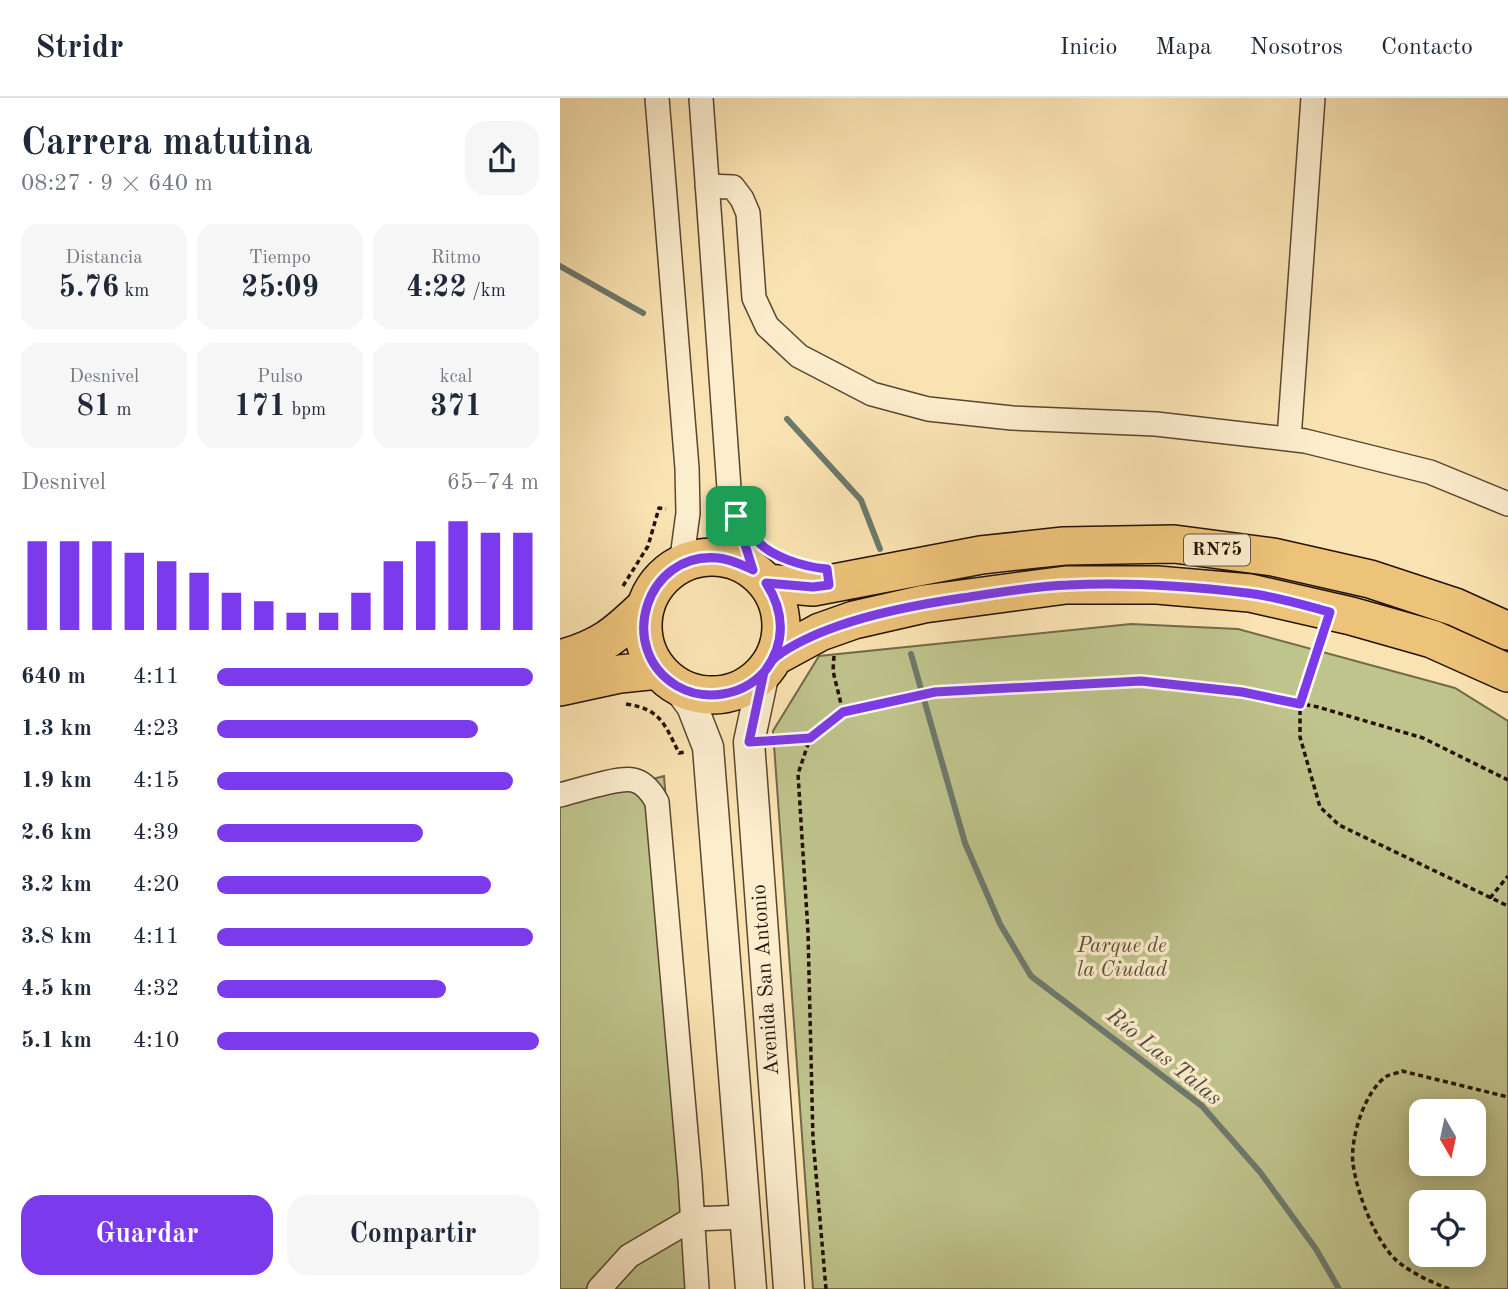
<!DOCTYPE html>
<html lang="es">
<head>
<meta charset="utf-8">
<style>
  body { margin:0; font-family:"Old Standard TT",serif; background:#f6f6f7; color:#1f2937; height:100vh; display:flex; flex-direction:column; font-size:26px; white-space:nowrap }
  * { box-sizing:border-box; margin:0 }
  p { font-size:23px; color:#747a83 }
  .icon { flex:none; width:38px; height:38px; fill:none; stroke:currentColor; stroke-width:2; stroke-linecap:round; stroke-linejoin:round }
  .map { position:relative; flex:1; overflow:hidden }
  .side { display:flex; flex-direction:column; background:#fff; width:560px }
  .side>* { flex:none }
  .needle { width:46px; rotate:171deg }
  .fabs { position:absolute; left:849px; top:1001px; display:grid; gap:14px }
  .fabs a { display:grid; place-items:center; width:77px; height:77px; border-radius:14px; background:#fff; box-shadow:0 4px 18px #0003; font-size:35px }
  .pin { position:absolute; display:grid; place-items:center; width:60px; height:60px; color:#fff; margin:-30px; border-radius:14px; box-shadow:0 4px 10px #0006 }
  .round { display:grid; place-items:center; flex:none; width:74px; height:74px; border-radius:21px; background:#f6f6f7 }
  .overview { display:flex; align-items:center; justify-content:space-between; height:119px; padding:0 21px }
  h1 { font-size:38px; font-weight:600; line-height:52px }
  .metrics { display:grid; grid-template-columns:repeat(3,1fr); gap:10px; height:119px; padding:7px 21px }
  .metrics div { display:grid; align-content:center; border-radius:18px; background:#f6f6f7; text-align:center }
  .metrics b { font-size:30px; font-weight:600 }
  .metrics small { font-size:19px; font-weight:400 }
  .metrics p { font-size:19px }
  .chart { height:196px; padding:14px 21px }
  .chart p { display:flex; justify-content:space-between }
  .chart svg { width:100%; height:126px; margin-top:7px; stroke:#7c3aed; stroke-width:6 }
  .primary-button { display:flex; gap:14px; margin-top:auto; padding:14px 21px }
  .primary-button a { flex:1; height:80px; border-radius:21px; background:#7c3aed; color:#fff; font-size:28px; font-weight:600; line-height:80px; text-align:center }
  .primary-button a+a { background:#f6f6f7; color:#1f2937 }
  ul { padding:0 21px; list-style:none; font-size:23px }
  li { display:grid; grid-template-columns:112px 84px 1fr; align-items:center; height:52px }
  li i { height:18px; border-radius:9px; background:#7c3aed }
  header { display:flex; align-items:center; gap:42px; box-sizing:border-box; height:98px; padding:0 35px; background:#fff; border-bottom:2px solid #e0e1e3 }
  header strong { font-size:33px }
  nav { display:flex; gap:38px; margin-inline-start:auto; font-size:24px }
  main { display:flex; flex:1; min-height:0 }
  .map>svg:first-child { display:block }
</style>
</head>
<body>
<header>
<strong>Stridr</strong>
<nav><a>Inicio</a><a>Mapa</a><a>Nosotros</a><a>Contacto</a></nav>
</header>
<main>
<section class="side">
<div class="overview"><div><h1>Carrera matutina</h1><p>08:27 · 9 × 640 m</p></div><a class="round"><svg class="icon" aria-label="share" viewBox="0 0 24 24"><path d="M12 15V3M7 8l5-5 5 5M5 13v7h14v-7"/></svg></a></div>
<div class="metrics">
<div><p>Distancia</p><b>5.76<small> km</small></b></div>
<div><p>Tiempo</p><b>25:09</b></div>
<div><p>Ritmo</p><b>4:22<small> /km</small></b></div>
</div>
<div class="metrics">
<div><p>Desnivel</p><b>81<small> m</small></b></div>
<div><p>Pulso</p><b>171<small> bpm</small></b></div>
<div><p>kcal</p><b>371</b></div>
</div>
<div class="chart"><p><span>Desnivel</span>65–74 m</p>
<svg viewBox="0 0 160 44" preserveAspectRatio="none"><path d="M5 44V13M15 44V13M25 44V13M35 44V17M45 44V20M55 44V24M65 44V31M75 44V34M85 44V38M95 44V38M105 44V31M115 44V20M125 44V13M135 44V6M145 44V10M155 44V10"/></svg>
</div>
<ul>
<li><b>640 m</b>4:11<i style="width:98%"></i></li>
<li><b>1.3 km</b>4:23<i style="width:81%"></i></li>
<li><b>1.9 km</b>4:15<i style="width:92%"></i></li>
<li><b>2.6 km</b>4:39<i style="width:64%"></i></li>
<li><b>3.2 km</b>4:20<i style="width:85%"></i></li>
<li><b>3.8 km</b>4:11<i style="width:98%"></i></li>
<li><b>4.5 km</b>4:32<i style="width:71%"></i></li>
<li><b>5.1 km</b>4:10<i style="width:100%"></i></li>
</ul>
<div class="primary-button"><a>Guardar</a><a>Compartir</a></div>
</section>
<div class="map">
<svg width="948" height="1191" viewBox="0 0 948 1191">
  <rect width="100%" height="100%" fill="#fae3b2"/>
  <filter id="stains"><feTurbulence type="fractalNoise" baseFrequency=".00286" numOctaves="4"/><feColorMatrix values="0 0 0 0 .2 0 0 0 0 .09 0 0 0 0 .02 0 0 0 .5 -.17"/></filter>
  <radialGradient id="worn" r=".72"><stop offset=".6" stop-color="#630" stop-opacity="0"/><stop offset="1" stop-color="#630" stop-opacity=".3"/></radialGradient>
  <path fill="#bfc38c" stroke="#726a49" stroke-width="2" fill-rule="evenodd" d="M571 526 678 531 895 590 948 623V1191H253L213 633 259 558ZM861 1013H914V1066H861ZM861 1104H914V1157H861Z
    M104 678 146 1191H0V705Z"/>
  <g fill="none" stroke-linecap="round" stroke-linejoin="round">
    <path stroke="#6d796c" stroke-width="6" d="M0 168 83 215
      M227 321 301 402 320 451
      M351 556 405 745 440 826 471 878 642 1008 700 1074 756 1151 779 1191"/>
    <defs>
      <path id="minor" d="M97 0 127 370 128 415 121 467
        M141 0 169 390 193 472
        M147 88 173 89 182 101 188 115 194 200 207 228 239 258 312 296 368 311 452 320 596 326 745 343 870 374 948 406
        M729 341 753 0
        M0 697C16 693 58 679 73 682 84 684 92 695 97 704L130 1080 137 1191
        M39 1191 69 1158 132 1121 186 1119"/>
      <path id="tertiary" d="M204 574 189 644 229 1191
        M118 589 132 608 148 649 191 1191"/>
      <path id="primary" d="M83 528a69 69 0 1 1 138 0a69 69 0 1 1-138 0Z
        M206 485 253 489 421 457 504 448 614 446 713 459 810 481 895 509 948 533
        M214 559 260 534 294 522 364 506 506 487H597L690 495 791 518 872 541 948 575
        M0 561C41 550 56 537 86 508
        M0 589 60 576 98 572"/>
    </defs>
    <use href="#minor" stroke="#5a4631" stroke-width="26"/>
    <use href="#tertiary" stroke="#5a4631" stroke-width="33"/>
    <use href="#primary" stroke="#241206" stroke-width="40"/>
    <path stroke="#241206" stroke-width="3.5" stroke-dasharray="5 3.5" stroke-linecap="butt" d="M63 488 88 448 99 410 106 411
      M762 539 740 606V639L760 709 779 727 948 808
      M274 558 273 573 283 614
      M66 606C101 611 105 627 119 655L125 654
      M214 643 250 640
      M930 800 948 778
      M266 1191 253 1041 248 834 238 676 250 640 283 614 375 594 581 583 682 594 758 609 863 640 948 682
      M889 1191C871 1184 853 1176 837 1163 815 1143 797 1095 793 1066 790 1041 804 993 827 978 831 976 838 975 842 973L948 999"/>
    <use href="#minor" stroke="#fcedcd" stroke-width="23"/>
    <use href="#tertiary" stroke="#fcedcd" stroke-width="30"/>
    <use href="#primary" stroke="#edc279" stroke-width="37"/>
  </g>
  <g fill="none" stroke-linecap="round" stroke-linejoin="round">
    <defs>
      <path id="route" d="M176 418 193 472C182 467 171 461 158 460 86 453 55 551 117 588 145 604 182 598 204 574 209 569 211 562 217 558 235 545 258 535 278 528 318 514 361 506 402 500 437 495 473 488 508 487 567 484 628 488 687 495 715 498 743 507 770 514L740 606 682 594 581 583 375 594 283 614 250 640 189 644 204 574C226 546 225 514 206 485L253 489 269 487 267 471C245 469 209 459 195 440 192 434 190 424 188 418H176"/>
    </defs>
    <use href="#route" stroke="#fff" stroke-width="14"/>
    <use href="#route" stroke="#7c3aed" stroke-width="9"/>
  </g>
  <g text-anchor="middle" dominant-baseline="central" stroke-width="7" stroke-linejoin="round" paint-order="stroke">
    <rect fill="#fcedcd" stroke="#655442" stroke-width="2" x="624" y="436.5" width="66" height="31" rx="5"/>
    <g font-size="19" font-weight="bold" fill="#241206">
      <text x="657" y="452">RN75</text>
    </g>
    <g font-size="21" font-style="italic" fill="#5a5035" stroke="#fcedcd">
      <text x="562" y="848">Parque de<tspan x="562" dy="24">la Ciudad</tspan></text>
    </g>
    <g font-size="21" fill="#241206" stroke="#fcedcd">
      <text transform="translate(206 882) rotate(-94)">Avenida San Antonio</text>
    </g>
    <g font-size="23" font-style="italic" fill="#4f4e42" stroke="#fcedcd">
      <text transform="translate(604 959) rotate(39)">Río Las Talas</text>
    </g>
  </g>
  <rect width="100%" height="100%" filter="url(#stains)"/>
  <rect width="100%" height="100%" fill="url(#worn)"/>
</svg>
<div class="fabs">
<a><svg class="needle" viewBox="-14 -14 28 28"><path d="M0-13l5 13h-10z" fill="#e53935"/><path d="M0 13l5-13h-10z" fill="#747a83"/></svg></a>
<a><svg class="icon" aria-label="locate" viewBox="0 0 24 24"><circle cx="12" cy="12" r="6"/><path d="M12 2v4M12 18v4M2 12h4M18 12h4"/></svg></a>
</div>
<div class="pin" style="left:176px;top:418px;background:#1e9e55"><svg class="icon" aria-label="arrive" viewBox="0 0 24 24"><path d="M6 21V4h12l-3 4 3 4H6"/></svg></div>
</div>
</main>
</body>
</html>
